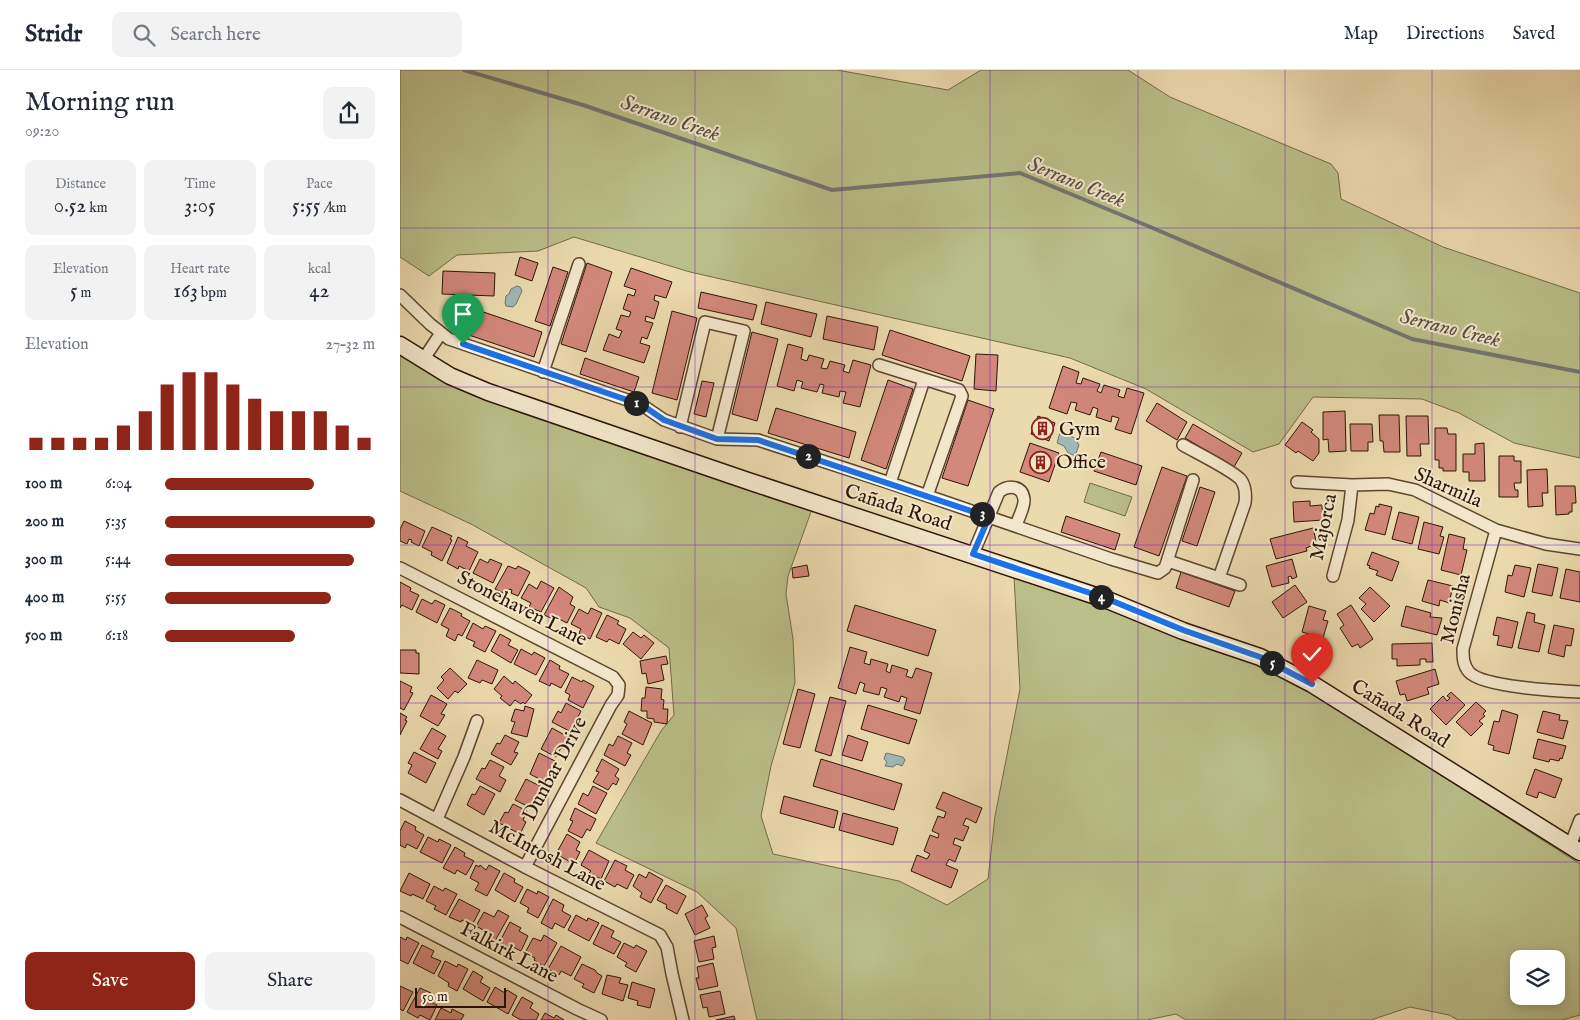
<!DOCTYPE html>
<html lang="en">
<head>
<meta charset="utf-8">
<style>
  body { margin:0; font-family:"IM FELL English",serif; background:#f2f2f3; color:#1f2937; height:100vh; display:flex; flex-direction:column; font-size:19px; white-space:nowrap }
  * { box-sizing:border-box; margin:0 }
  p { font-size:16px; color:#747a83 }
  .icon { flex:none; width:28px; height:28px; fill:none; stroke:currentColor; stroke-width:2; stroke-linecap:round; stroke-linejoin:round }
  .map { position:relative; flex:1; overflow:hidden }
  .drawer { display:flex; flex-direction:column; background:#fff; width:400px }
  .drawer>* { flex:none }
  .buttons { position:absolute; left:1110px; top:880px; display:grid; gap:10px }
  .buttons a { display:grid; place-items:center; width:55px; height:55px; border-radius:10px; background:#fff; box-shadow:0 2px 8px #0003; font-size:25px }
  .scale { position:absolute; left:15px; bottom:12px; width:91px; box-sizing:border-box; padding-left:5px; border:2px solid #2d1506; border-top:0; font-size:14px; line-height:18px; white-space:nowrap; color:#2d1506; -webkit-text-stroke:4px #f3e7cb; paint-order:stroke }
  .pin { position:absolute; display:grid; place-items:center; width:42px; height:42px; color:#fff; margin:-51px -21px; border-radius:50% 50% 50% 0; rotate:-45deg; box-shadow:0 0 5px #0007 }
  .pin .icon { rotate:45deg }
  .km { position:absolute; width:25px; height:25px; margin:-12px; border-radius:50%; background:#222; color:#fff; font-size:14px; line-height:25px; text-align:center }
  .round { display:grid; place-items:center; flex:none; width:52px; height:52px; border-radius:10px; background:#f2f2f3 }
  .head { display:flex; align-items:center; justify-content:space-between; height:85px; padding:0 25px }
  h1 { font-size:28px; font-weight:600; line-height:38px }
  .stats { display:grid; grid-template-columns:repeat(3,1fr); gap:8px; height:85px; padding:5px 25px }
  .stats div { display:grid; align-content:center; border-radius:10px; background:#f2f2f3; text-align:center }
  .stats b { font-size:21px; font-weight:600 }
  .stats small { font-size:14px; font-weight:400 }
  .stats p { font-size:14px }
  .chart { height:140px; padding:10px 25px }
  .chart p { display:flex; justify-content:space-between }
  .chart svg { width:100%; height:90px; margin-top:5px; stroke:#8f2418; stroke-width:6 }
  .primary-button { display:flex; gap:10px; margin-top:auto; padding:10px 25px }
  .primary-button a { flex:1; height:58px; border-radius:10px; background:#8f2418; color:#fff; font-size:20px; font-weight:600; line-height:58px; text-align:center }
  .primary-button a+a { background:#f2f2f3; color:#1f2937 }
  ul { padding:0 25px; list-style:none; font-size:16px }
  li { display:grid; grid-template-columns:80px 60px 1fr; align-items:center; height:38px }
  li i { height:12px; border-radius:6px; background:#8f2418 }
  header { display:flex; align-items:center; gap:30px; box-sizing:border-box; height:70px; padding:0 25px; background:#fff; border-bottom:1px solid #e0e1e3 }
  header strong { font-size:24px }
  nav { display:flex; gap:28px; margin-inline-start:auto; font-size:18px }
  .search { width:350px; height:45px; background:#f2f2f3; display:flex; align-items:center; gap:12px; box-sizing:border-box; padding:0 18px; border-radius:10px; color:#747a83; font-size:19px }
  main { display:flex; flex:1; min-height:0 }
  .map>svg:first-child { display:block }
</style>
</head>
<body>
<header>
<strong>Stridr</strong>
<div class="search"><svg class="icon" aria-label="search" viewBox="0 0 24 24"><circle cx="10" cy="10" r="6"/><path d="M15 15l6 6"/></svg>Search here</div>
<nav><a>Map</a><a>Directions</a><a>Saved</a></nav>
</header>
<main>
<section class="drawer">
<div class="head"><div><h1>Morning run</h1><p>09:20</p></div><a class="round"><svg class="icon" aria-label="share" viewBox="0 0 24 24"><path d="M12 15V3M7 8l5-5 5 5M5 13v7h14v-7"/></svg></a></div>
<div class="stats">
<div><p>Distance</p><b>0.52<small> km</small></b></div>
<div><p>Time</p><b>3:05</b></div>
<div><p>Pace</p><b>5:55<small> /km</small></b></div>
</div>
<div class="stats">
<div><p>Elevation</p><b>5<small> m</small></b></div>
<div><p>Heart rate</p><b>163<small> bpm</small></b></div>
<div><p>kcal</p><b>42</b></div>
</div>
<div class="chart"><p><span>Elevation</span>27–32 m</p>
<svg viewBox="0 0 160 44" preserveAspectRatio="none"><path d="M5 44V38M15 44V38M25 44V38M35 44V38M45 44V32M55 44V25M65 44V12M75 44V6M85 44V6M95 44V12M105 44V19M115 44V25M125 44V25M135 44V25M145 44V32M155 44V38"/></svg>
</div>
<ul>
<li><b>100 m</b>6:04<i style="width:71%"></i></li>
<li><b>200 m</b>5:35<i style="width:100%"></i></li>
<li><b>300 m</b>5:44<i style="width:90%"></i></li>
<li><b>400 m</b>5:55<i style="width:79%"></i></li>
<li><b>500 m</b>6:18<i style="width:62%"></i></li>
</ul>
<div class="primary-button"><a>Save</a><a>Share</a></div>
</section>
<div class="map">
<svg width="1180" height="950" viewBox="0 0 1180 950">
  <rect width="100%" height="100%" fill="#ecdaaf"/>
  <filter id="stains"><feTurbulence type="fractalNoise" baseFrequency=".004" numOctaves="4"/><feColorMatrix values="0 0 0 0 .2 0 0 0 0 .09 0 0 0 0 .02 0 0 0 .5 -.17"/></filter>
  <radialGradient id="worn" r=".72"><stop offset=".6" stop-color="#630" stop-opacity="0"/><stop offset="1" stop-color="#630" stop-opacity=".3"/></radialGradient>
  <path fill="#babf89" stroke="#746a48" fill-rule="evenodd" d="M0 0H437L548 20 581 0H728L770 27 931 94 938 103 941 129 1043 177 1180 223V388L1114 373 1059 343 1022 329 913 327 879 374 853 382 746 319 670 288 290 202 174 167 138 181 57 185 29 206 0 187Z
    M0 284 24 300 72 325 239 383 336 413 412 439 388 506 386 524 393 569 395 613 371 696 361 746 373 784 499 811 547 835 588 809 595 746 620 619 614 506 673 524 770 565 868 599 901 616 1180 794V945L1162 950H1058L1049 945 1010 937 971 950H786L776 944 747 950H357L336 858 297 822 196 773 261 661 274 645 269 578 230 548 199 537 186 518 71 454 0 421ZM1119 889H1156V926H1119Z
    M690 413 732 427 725 446 684 432Z"/>
  <path fill="#a0b7b8" stroke="#727671" d="M117 216 120 217 122 221 116 234 113 237 106 236 105 233 106 226 109 224 111 219Z
    M660 362 675 368 679 375 675 386 668 383 664 376 657 373Z
    M486 683 503 687 505 690 502 696 497 694 493 697 485 696 487 692 484 689Z"/>
  <g fill="none" stroke-linecap="round" stroke-linejoin="round">
    <path stroke="#727671" stroke-width="4" d="M64 0 183 35 432 120 620 103 748 156 1012 269 1180 302"/>
  </g>
  <path fill="#d2887b" stroke="#2d1506" d="M120 187 138 193 132 211 115 205Z
    M187 193 212 202 186 282 161 274Z
    M153 197 168 202 150 256 135 251Z
    M231 198 272 212 266 228 255 225 254 230 259 232 254 249 246 246 245 251 253 253 247 269 242 267 240 273 250 276 244 293 203 280 209 264 219 268 222 261 216 259 221 245 229 247 231 242 223 239 228 224 234 226 236 220 224 216Z
    M43 201 95 203 94 226 42 224Z
    M301 222 357 235 353 250 298 238Z
    M366 232 417 244 411 267 361 254Z
    M63 235 142 262 134 287 54 260Z
    M272 241 297 248 277 330 252 323Z
    M427 246 478 257 474 280 423 269Z
    M490 260 570 286 562 311 482 285Z
    M352 262 378 269 357 351 332 344Z
    M388 274 403 278 401 289 407 291 409 285 424 289 421 298 427 299 430 291 445 295 443 301 449 303 453 290 471 295 460 337 443 333 446 322 440 321 439 327 422 323 424 315 420 314 417 322 401 318 403 312 397 310 394 321 377 316Z
    M576 284 598 285 596 321 574 319Z
    M185 288 239 307 234 322 180 304Z
    M663 296 679 302 676 313 681 314 683 308 700 314 697 321 701 323 704 315 720 320 718 326 724 328 727 318 744 323 731 364 715 359 719 348 712 346 711 352 696 347 698 339 693 337 690 345 675 340 677 333 671 332 667 344 649 338Z
    M488 310 513 319 486 399 461 390Z
    M302 311 314 313 306 347 294 344Z
    M568 330 594 339 568 416 542 408Z
    M757 333 787 352 777 370 746 351Z
    M376 338 456 362 449 388 368 363Z
    M945 341 946 381 929 382 928 369 923 370V342Z
    M979 345H999L1000 382H984L983 371H980Z
    M638 346 655 353 649 371 631 364Z
    M1006 346H1028L1029 374H1020L1021 386H1007Z
    M902 352 913 360 911 362 919 369V383L913 391 898 381 896 383 885 375Z
    M793 354 842 383 834 397 785 368Z
    M950 354H972L973 372H968V381H951Z
    M1035 358H1047L1048 364H1056V401H1043V398H1039V390H1035Z
    M630 373 659 383 649 412 620 402Z
    M1084 373 1085 411H1069V402H1063V384H1075V374Z
    M701 382 742 396 736 415 694 401Z
    M1099 386H1114V391H1121V413H1114L1115 420H1118V427H1099Z
    M762 397 787 406 759 486 734 477Z
    M1147 399 1148 423H1142L1143 436 1128 437 1127 400Z
    M1155 416H1175L1176 433H1172V442H1169V444L1156 445Z
    M800 417 815 422 797 476 782 471Z
    M910 431V436L922 435 923 450 894 452 893 432Z
    M979 434 992 437 985 465 965 460 970 443 974 444 976 436 979 437Z
    M999 442 1019 447 1012 474 992 469Z
    M666 446 720 464 715 480 661 462Z
    M4 451 25 461 19 476 11 472 12 470 9 469 7 474 0 471V459Z
    M1024 452 1043 457 1040 466 1044 467 1039 484 1018 479Z
    M32 457 52 466 50 469 52 470 42 491 31 485 32 482 22 477Z
    M913 458 916 471 913 472 914 475 906 478 907 481 876 489 870 469Z
    M1049 464 1065 468 1063 479 1067 480 1061 505 1041 500Z
    M58 467 68 472 66 476 78 482 69 501 59 496 58 499 47 493Z
    M972 482 999 492 992 511 976 505 978 501 969 498 970 496 967 495Z
    M80 489 88 493 90 489 102 494 93 513 73 503Z
    M892 489 897 507 892 509 891 506 888 507 889 513 872 517 866 496Z
    M1138 494 1158 498 1152 526 1132 522Z
    M407 495 409 506 393 508 392 498Z
    M1115 495 1131 498 1124 527 1105 522 1108 505 1112 506Z
    M108 496 116 499 118 496 130 502 118 526 111 523 112 520 109 519 107 525 95 519Z
    M1166 499 1180 502V532L1160 528Z
    M781 502 835 521 829 537 776 518Z
    M1028 510 1053 516 1049 533 1040 530 1039 536 1022 531Z
    M141 511 154 518 141 542 129 537 131 533 121 528 129 514 137 519Z
    M0 512 11 518 10 521 19 525 12 540 2 535 0 538Z
    M895 515 907 532 883 548 872 532Z
    M159 517 173 527 170 534 175 537 167 553 157 548 156 550 144 545Z
    M970 517 990 536 974 552 961 539 966 534 959 528Z
    M22 529 32 534 35 530 45 535 37 553 16 542Z
    M455 535 536 560 528 586 447 561Z
    M951 535 973 569 960 578 958 574 952 577 940 558 944 555 937 544Z
    M909 536 926 541 923 550 928 551 923 568 902 562Z
    M1006 536 1031 543 1030 547 1042 548 1037 565 1001 556Z
    M50 538 62 544 61 546 70 551 62 566 58 564 55 571 46 566 49 559 41 555Z
    M191 538 202 543 190 569 179 563 181 559 171 554 179 539 188 544Z
    M1127 542 1135 544 1134 552 1145 555 1139 582 1118 578Z
    M207 545 219 551 217 554 226 559 219 574 209 569 207 572 196 567Z
    M1097 547 1118 552 1112 578 1097 575 1099 566 1093 565Z
    M73 553 83 559 85 556 96 561 85 582 73 576 75 572 66 568Z
    M1154 555 1174 559 1171 576 1166 575 1164 587 1148 583Z
    M233 562 241 568 244 565 254 573 241 589 223 574Z
    M100 564 111 570 108 575 118 580 111 593 91 581Z
    M1032 573 1033 592H1026V589H1020V595L997 596V589H992V574Z
    M450 577 467 582 464 593 470 595 471 589 488 594 486 601 490 603 492 595 508 600 506 606 512 608 516 598 532 603 520 644 504 639 507 628 501 626 499 632 484 627 487 619 481 617 479 625 463 621 465 614 460 612 456 624 438 618Z
    M121 579 132 585 134 582 145 588 136 605 114 594Z
    M0 580H16V583H19V604L0 603Z
    M266 586 268 594 261 595 264 610 248 614 246 603 242 604 240 591Z
    M77 590 98 600 92 614 82 610 80 613 68 608Z
    M150 590 160 596 159 599 169 604 161 618 151 613 150 616 139 611Z
    M50 598 67 614 58 623 55 621 48 629 37 618 44 610 41 607Z
    M1035 599 1039 614 1027 618 1029 624 1007 631 1005 624 1000 625 996 611Z
    M104 606 113 614 115 611 132 625 125 634 123 632 121 634 115 630 110 636 100 628 102 626 94 619Z
    M172 607 182 612 183 610 194 616 183 638 168 630 170 625 165 622Z
    M0 611 12 617 10 622 13 623 4 640 0 638Z
    M246 617 262 619 261 629 264 630 263 639H268L267 654 254 652V649L247 648V641H241L242 628H245Z
    M398 619 415 624 400 678 383 674Z
    M1051 622 1065 635 1046 655 1030 639 1043 626 1047 631 1050 628 1047 626Z
    M31 625 47 634 41 644 45 645 38 656 20 646Z
    M430 627 446 631 431 686 415 681Z
    M1076 632 1086 641 1083 644 1085 646 1079 651 1083 654 1071 666 1056 652Z
    M166 633 181 641 176 651 179 653 173 663 152 652 158 641 161 643Z
    M468 635 517 650 509 674 461 659Z
    M125 636 134 639 127 667 111 663 115 652 111 651 115 639 124 641Z
    M1102 640 1118 645 1109 684 1093 680 1094 676 1088 674 1094 651 1099 652Z
    M229 641 252 653 243 675 222 664 227 654 224 652Z
    M1143 641 1160 645 1159 650 1168 651 1163 669 1137 662Z
    M0 643 7 647 5 650 7 651 0 665Z
    M32 658 46 666 38 679 42 681 38 689 20 679Z
    M152 658 170 668 164 679 161 678 156 687 141 679Z
    M105 665 119 672 114 682 118 683 111 695 91 684 97 673 100 674Z
    M448 665 468 672 462 691 442 685Z
    M218 666 232 673 227 683 231 685 225 696 204 685 209 674 213 676Z
    M1138 669 1166 676 1162 689 1160 688 1159 691 1150 689 1149 692 1133 688Z
    M14 682 36 693 26 713 8 703 12 695 8 693Z
    M139 683 155 691 150 701 152 703 147 713 130 704Z
    M202 689 219 699 215 706 219 709 216 715 213 713 208 720 193 712 199 702 196 701Z
    M421 689 502 714 494 740 413 716Z
    M90 690 104 697 99 706 106 710 100 722 76 709 82 698 85 699Z
    M1135 699 1162 709 1155 728 1139 722 1137 728 1126 724Z
    M126 709 144 718 138 729 134 728 129 737 115 730Z
    M80 716 95 724 84 745 67 735 72 724 75 725Z
    M193 716 207 723 196 744 178 734 183 723 188 726Z
    M543 722 582 738 576 753 566 748 563 755 569 757 563 771 555 768 553 774 561 777 555 792 549 789 546 795 558 800 551 818 511 801 517 785 527 789 530 784 524 781 530 765 538 768 539 764 532 761 538 746 544 748 546 742 536 738Z
    M384 726 438 741 434 758 380 743Z
    M113 734 127 741 123 750 126 752 120 764 99 753 105 742 108 743Z
    M175 738 196 749 190 761 187 759 182 768 168 761 173 751 170 750Z
    M443 743 498 758 493 775 439 760Z
    M5 751 16 757 15 760 24 765 17 779 7 774 5 778 0 775V761Z
    M167 764 180 772 176 780 180 782 174 794 156 784Z
    M28 767 38 772 39 769 51 775 42 793 20 782Z
    M55 777 65 783 64 786 74 791 66 805 57 800 55 804 43 798Z
    M189 780 209 791 201 809 189 803 191 801 181 795Z
    M215 790 227 796 225 800 234 805 227 819 217 814 215 817 204 811Z
    M76 795 79 797 80 795 86 800 89 795 100 801 87 826 75 820 79 813 70 808Z
    M249 802 263 810 251 833 240 827 242 823 233 816 239 804 246 808Z
    M9 803 30 814 23 829 12 824 11 826 0 821Z
    M104 803 115 809 114 812 123 817 115 832 95 820Z
    M266 815 286 826 277 844 266 838 267 835 257 830Z
    M34 816 43 821 45 818 57 824 46 845 34 839 36 836 26 831Z
    M127 819 137 824 138 821 149 827 138 848 127 842 129 838 120 833Z
    M59 829 80 840 72 855 62 850 61 852 49 847Z
    M153 829 164 835 162 841 171 846 164 858 155 853 152 859 141 853Z
    M302 835 308 846 305 848 310 858 295 865 285 844Z
    M98 840 109 846 95 871 84 865 85 861 76 856 84 842 94 847Z
    M176 845 187 851 188 848 199 853 189 871 168 860Z
    M110 852 121 858 119 861 128 866 121 881 111 876 110 879 99 873Z
    M202 855 214 861 211 867 221 872 214 884 193 874Z
    M144 865 157 873 144 896H143L134 890 135 888 125 883 133 868 141 871Z
    M314 866 316 877 312 878 314 889 299 892 294 871Z
    M0 867 6 870 7 867 19 873 8 894 0 890Z
    M224 873 234 878 236 875 247 881 236 902 225 896 227 893 217 887Z
    M22 875 34 881 31 887 41 891 34 904 13 893Z
    M161 876 181 887 171 906 161 901 159 905 148 899Z
    M45 891 57 897 58 894 68 899 57 921 48 916 49 913 38 906Z
    M313 893 318 916 299 920 296 908H299L297 897Z
    M182 894 195 900 197 903 202 906 194 923 182 917 184 914 174 909Z
    M73 901 83 907 80 912 90 918 83 931 63 919Z
    M207 905 221 908 219 913 228 915 223 931 202 924Z
    M232 912 255 919 250 938 237 935 238 931 228 928Z
    M0 916 13 922 3 941 0 939Z
    M95 917 105 923 107 920 117 926 108 944 87 932Z
    M20 918 31 923 27 930 37 935 30 950 20 945 18 948 7 942Z
    M320 921 325 944 309 947 307 937 303 938 300 925Z
    M122 927 133 933 130 938 139 944 136 950H121L112 945Z
    M41 938 51 943 52 939 64 945 61 950H35Z
    M145 943 154 948 156 945 164 950H141Z
    M334 946 335 950H316Z"/>
  <g fill="none" stroke-linecap="round" stroke-linejoin="round">
    <defs>
      <path id="street" d="M0 225 30 254 49 269 242 335 264 350 317 369 358 370 490 413 711 489 758 503 765 498 793 410
        M23 290 41 263
        M479 295 559 320 562 326 527 426
        M143 302 179 194
        M280 357 305 252 344 261 317 369
        M897 412 952 415 988 414 1015 420 1096 460 1146 474 1180 479
        M490 413 524 310
        M1096 460 1063 579C1063 587 1063 595 1069 602 1082 617 1158 621 1180 622
        M573 484 599 422C608 415 622 415 624 429 625 437 618 448 616 456
        M768 491 819 508 845 433C846 425 846 417 841 410 834 401 795 382 783 375
        M0 498 213 607 219 615 218 625 211 635 125 797
        M933 506 948 450 952 415
        M819 508 840 515
        M0 730 125 797 260 865 267 877 272 904 283 950
        M37 749 64 687 77 651
        M1170 776 1180 750
        M0 847 177 939 201 950"/>
      <path id="secondary" d="M0 275 50 306 88 322 348 411 705 529 783 561 860 587 912 614 1180 782"/>
    </defs>
    <use href="#street" stroke="#5d4630" stroke-width="14"/>
    <use href="#secondary" stroke="#2d1506" stroke-width="19"/>
    <use href="#street" stroke="#f3e7cb" stroke-width="11"/>
    <use href="#secondary" stroke="#f3e7cb" stroke-width="16"/>
  </g>
  <g fill="none" stroke-linecap="round" stroke-linejoin="round">
    <defs>
      <path id="route" d="M63 274 242 335 264 350 317 369 358 370 589 447 573 484 705 528 783 560 860 587 912 614"/>
    </defs>
    <use href="#route" stroke="#fff" stroke-width="10"/>
    <use href="#route" stroke="#1a73e8" stroke-width="6"/>
  </g>
  <path fill="none" stroke="#7b2cbf" stroke-width="1" stroke-opacity="0.55" d="M148 0V950M295 0V950M442 0V950M590 0V950M738 0V950M885 0V950M1032 0V950M0 158H1180M0 317H1180M0 475H1180M0 633H1180M0 792H1180"/>
  <defs>
    <symbol id="building-ring" viewBox="-11 -11 22 22"><circle r="9.5" fill="#f3e7cb" stroke="#8f2418" stroke-width="1.5"/><path d="M-4-6H4V6H1V3H-1V6H-4ZM-2.5-4.3h1.7v1.8h-1.7ZM.8-4.3h1.7v1.8H.8ZM-2.5-1h1.7V.8h-1.7ZM.8-1h1.7V.8H.8Z" fill="#8f2418"/></symbol>
  </defs>
  <g fill-rule="evenodd">
    <use href="#building-ring" x="630" y="346" width="25" height="25"/>
    <use href="#building-ring" x="628" y="380" width="25" height="25"/>
  </g>
  <g text-anchor="middle" dominant-baseline="central" stroke-width="4" stroke-linejoin="round" paint-order="stroke">
    <g font-size="20" fill="#2d1506" stroke="#f3e7cb" text-anchor="start">
      <text x="659" y="359">Gym</text>
      <text x="656" y="392">Office</text>
    </g>
    <g font-size="20" fill="#2d1506" stroke="#f3e7cb">
      <text transform="translate(1048 418) rotate(24)">Sharmila</text>
      <text transform="translate(498 438) rotate(18)">Cañada Road</text>
      <text transform="translate(924 457) rotate(-78)">Majorca</text>
      <text transform="translate(122 539) rotate(27)">Stonehaven Lane</text>
      <text transform="translate(1056 539) rotate(-76)">Monisha</text>
      <text transform="translate(1000 644) rotate(32)">Cañada Road</text>
      <text transform="translate(155 699) rotate(-62)">Dunbar Drive</text>
      <text transform="translate(147 786) rotate(28)">McIntosh Lane</text>
      <text transform="translate(109 883) rotate(28)">Falkirk Lane</text>
    </g>
    <g font-size="21" font-style="italic" fill="#554e44" stroke="#f3e7cb">
      <text transform="translate(270 49) rotate(19)">Serrano Creek</text>
      <text transform="translate(676 113) rotate(22)">Serrano Creek</text>
      <text transform="translate(1050 259) rotate(14)">Serrano Creek</text>
    </g>
  </g>
  <rect width="100%" height="100%" filter="url(#stains)"/>
  <rect width="100%" height="100%" fill="url(#worn)"/>
</svg>
<div class="buttons">
<a><svg class="icon" aria-label="layers" viewBox="0 0 24 24"><path d="M12 4l9 5-9 5-9-5zM3 14l9 5 9-5"/></svg></a>
</div>
<div class="scale">50 m</div>
<div class="pin" style="left:63px;top:274px;background:#1e9e55"><svg class="icon" aria-label="arrive" viewBox="0 0 24 24"><path d="M6 21V4h12l-3 4 3 4H6"/></svg></div>
<div class="pin" style="left:912px;top:614px;background:#d93025"><svg class="icon" aria-label="check" viewBox="0 0 24 24"><path d="M5 12l5 5 9-10"/></svg></div>
<b class="km" style="left:236px;top:333px">1</b>
<b class="km" style="left:408px;top:386px">2</b>
<b class="km" style="left:582px;top:444px">3</b>
<b class="km" style="left:701px;top:527px">4</b>
<b class="km" style="left:872px;top:593px">5</b>
</div>
</main>
</body>
</html>
